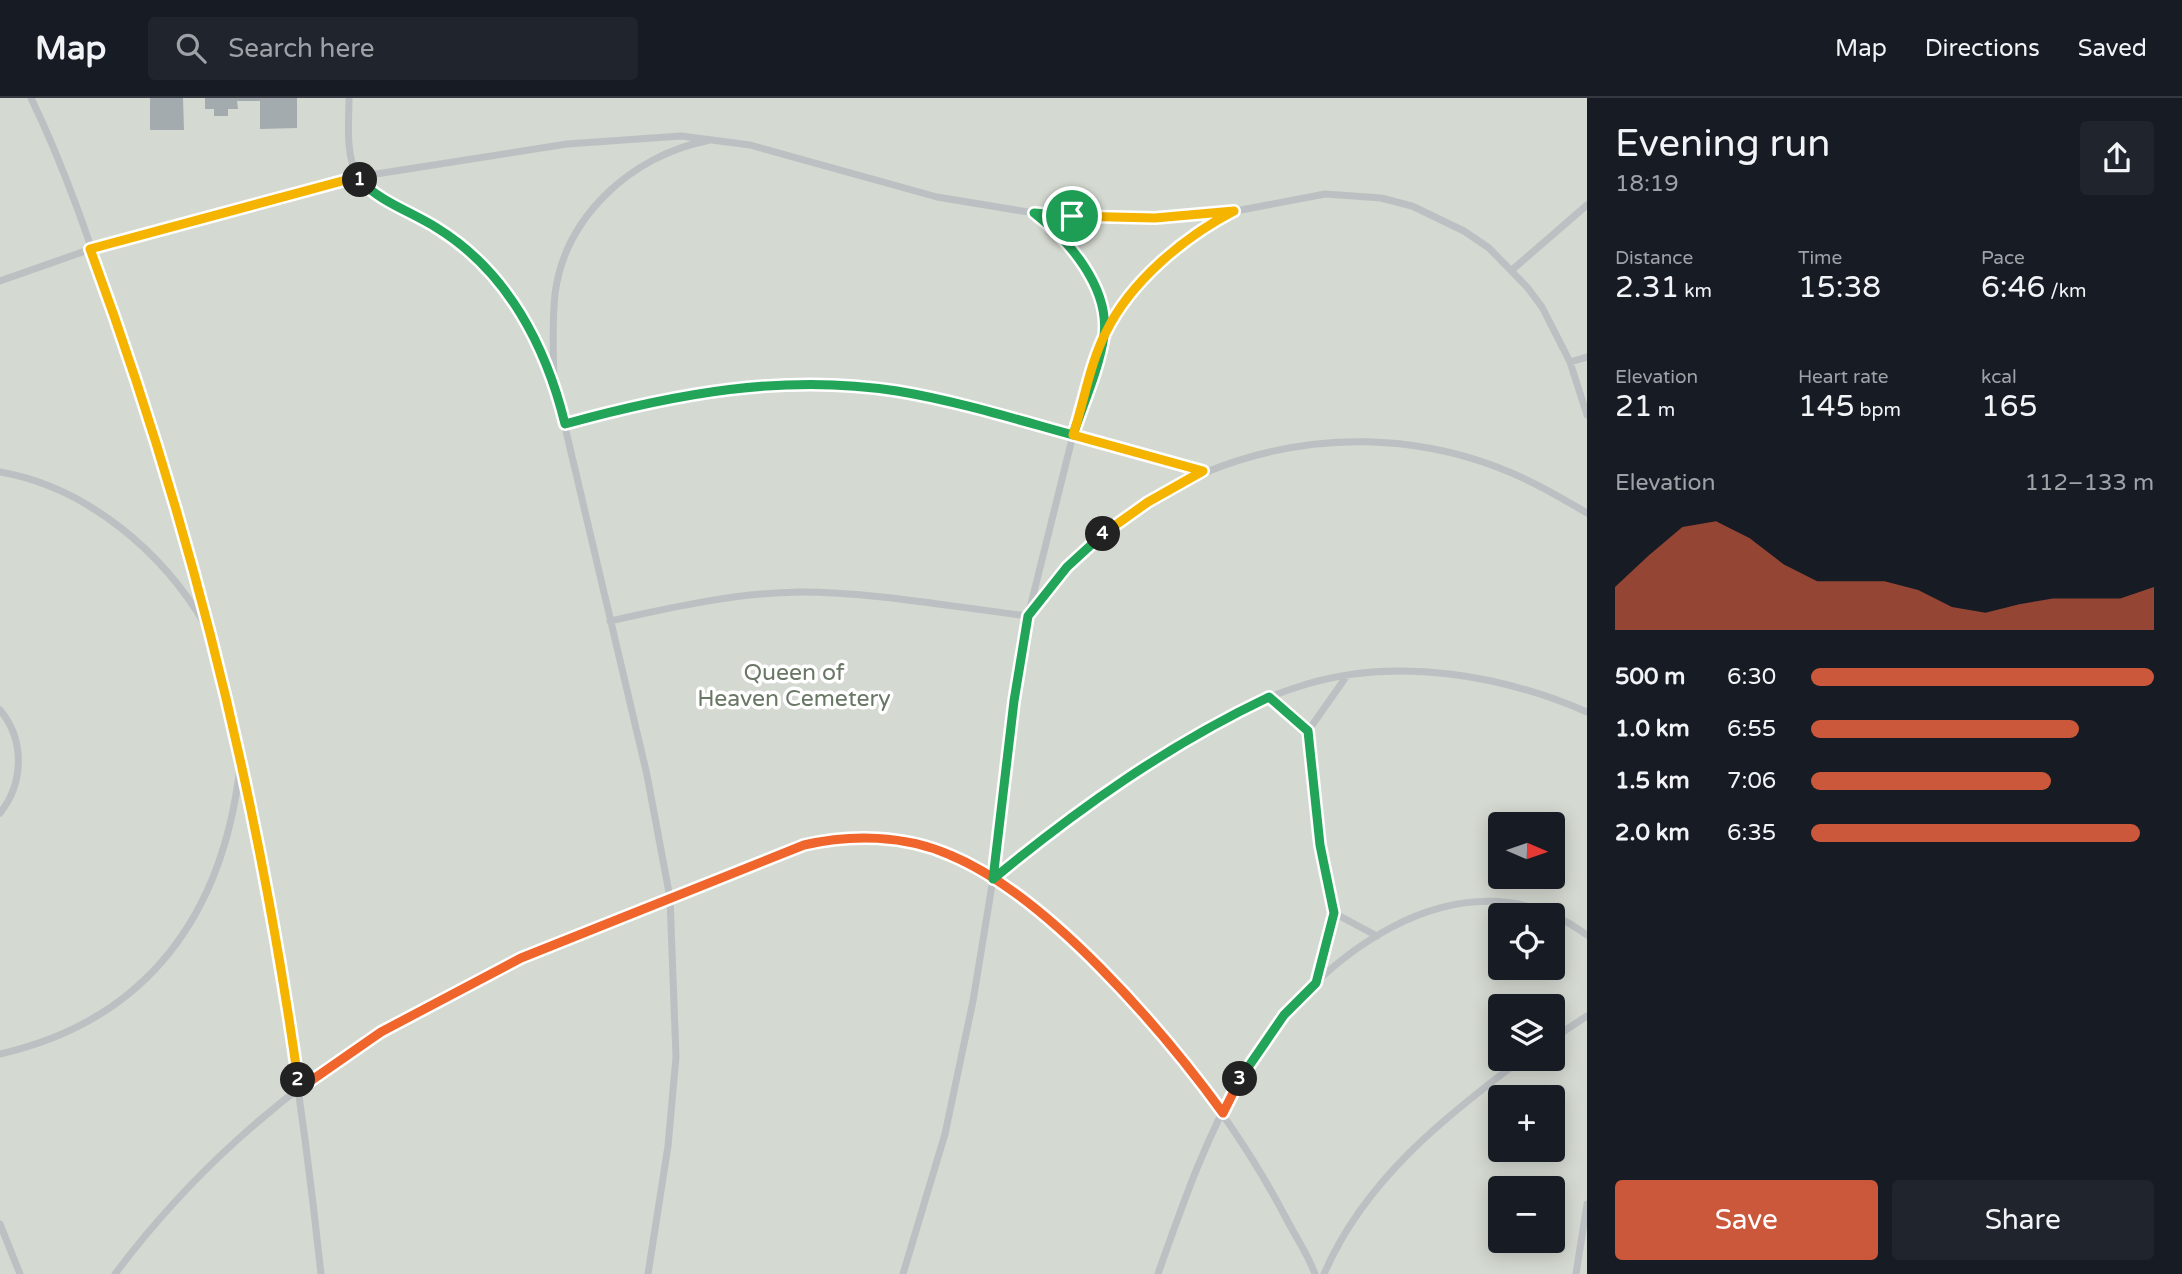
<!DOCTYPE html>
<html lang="en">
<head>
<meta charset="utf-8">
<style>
  body { margin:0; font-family:"Varela Round",sans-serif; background:#20242c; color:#f1f3f6; height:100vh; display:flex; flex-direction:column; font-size:26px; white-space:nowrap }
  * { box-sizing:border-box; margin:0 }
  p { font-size:23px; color:#9ea1a6 }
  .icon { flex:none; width:38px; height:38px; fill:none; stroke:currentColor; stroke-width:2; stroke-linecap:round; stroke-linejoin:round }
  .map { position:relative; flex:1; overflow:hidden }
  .drawer { display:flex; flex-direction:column; background:#171b24; width:595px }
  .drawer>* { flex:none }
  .needle { width:46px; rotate:92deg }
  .fabs { position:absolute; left:1488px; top:714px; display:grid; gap:14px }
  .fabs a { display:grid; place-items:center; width:77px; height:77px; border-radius:7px; background:#171b24; box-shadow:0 4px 18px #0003; font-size:35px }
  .pin { position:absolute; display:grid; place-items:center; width:60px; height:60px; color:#fff; margin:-30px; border:4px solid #fff; border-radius:50%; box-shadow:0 2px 7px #0007 }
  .km { position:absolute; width:35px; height:35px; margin:-18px; border-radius:50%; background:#222; color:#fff; font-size:19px; line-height:35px; text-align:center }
  .round { display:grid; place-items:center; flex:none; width:74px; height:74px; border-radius:7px; background:#20242c }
  .headline { display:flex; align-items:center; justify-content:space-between; height:119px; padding:0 28px }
  h1 { font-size:38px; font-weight:600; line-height:52px }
  .figures { display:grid; grid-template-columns:repeat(3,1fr); gap:10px; height:119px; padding:7px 28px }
  .figures div { display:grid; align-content:center }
  .figures b { font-size:30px; font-weight:600 }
  .figures small { font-size:19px; font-weight:400 }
  .figures p { font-size:19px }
  .chart { height:196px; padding:14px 28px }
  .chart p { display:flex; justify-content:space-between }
  .chart svg { width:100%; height:126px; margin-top:7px; fill:#cb583b; opacity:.7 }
  .primary-button { display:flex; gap:14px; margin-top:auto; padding:14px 28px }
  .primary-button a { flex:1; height:80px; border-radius:7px; background:#cb583b; color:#fff; font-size:28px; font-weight:600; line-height:80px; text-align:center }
  .primary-button a+a { background:#20242c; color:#f1f3f6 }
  ul { padding:0 28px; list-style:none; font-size:23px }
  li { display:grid; grid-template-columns:112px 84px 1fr; align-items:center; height:52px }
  li i { height:18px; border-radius:9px; background:#cb583b }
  header { display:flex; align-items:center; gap:42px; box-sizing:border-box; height:98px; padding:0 35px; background:#171b24; border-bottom:2px solid #363941 }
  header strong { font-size:33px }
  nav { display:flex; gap:38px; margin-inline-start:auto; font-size:24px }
  .search { width:490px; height:63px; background:#20242c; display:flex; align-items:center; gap:18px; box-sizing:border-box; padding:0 24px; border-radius:7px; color:#9ea1a6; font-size:26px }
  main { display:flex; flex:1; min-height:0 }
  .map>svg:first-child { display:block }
</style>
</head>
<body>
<header>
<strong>Map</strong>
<div class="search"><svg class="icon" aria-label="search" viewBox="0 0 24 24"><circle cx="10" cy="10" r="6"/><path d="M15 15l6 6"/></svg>Search here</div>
<nav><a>Map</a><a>Directions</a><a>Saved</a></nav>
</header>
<main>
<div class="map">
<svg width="1587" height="1176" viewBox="0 0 1587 1176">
  <rect width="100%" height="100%" fill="#f4f4f1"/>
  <path fill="#d4d9d1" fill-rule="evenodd" d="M0 0H1587V1176H0ZM1500 726H1552V779H1500ZM1500 817H1552V870H1500ZM1500 908H1552V961H1500ZM1500 999H1552V1052H1500ZM1500 1090H1552V1143H1500Z"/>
  <path fill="#a4abaf" d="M150 0H183L184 32H150Z
    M205 0H297V30L260 31V3H237L238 11H228V18H214V11H205Z"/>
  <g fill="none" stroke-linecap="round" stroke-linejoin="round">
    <path stroke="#bcc0c2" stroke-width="7" d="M31 0C68 76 95 160 122 240 227 544 287 857 321 1176
      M349 0C349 25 345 57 358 79 373 105 415 115 439 131 493 167 527 220 553 278
      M1035 116C1077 148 1097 184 1104 237
      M1512 172 1587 107
      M0 183 91 151 357 79 567 46 681 38 750 47 937 99 1034 115 1110 119 1200 117 1236 113 1325 96 1381 100 1412 108 1464 133 1489 150 1527 189 1542 209 1570 264 1587 317
      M1570 264 1587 259
      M565 326C628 308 691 291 757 287 909 276 1058 333 1203 373
      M0 374C87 389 163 454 206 528
      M610 523C673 509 735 495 799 494 875 494 953 509 1028 518 1132 368 1325 304 1497 369 1529 381 1558 398 1587 415
      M1346 579 1308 633 1320 747 1334 815 1377 838
      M1269 599 1308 633
      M0 612C25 642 24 685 0 715
      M993 781C1085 706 1192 620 1307 586 1398 559 1502 577 1587 614
      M1316 885 1334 815
      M1552 941 1587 918
      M0 956C149 922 223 815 240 669
      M0 1126 20 1176
      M115 1176C187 1080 278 997 380 935 506 857 649 808 786 753 838 735 901 734 952 757 1003 780 1048 821 1087 859 1167 937 1234 1021 1286 1120 1295 1138 1308 1156 1315 1176
      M648 1176 668 1048 676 959 670 800 647 677 554 282C553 254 552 225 555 196 565 118 632 58 706 43
      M903 1176 945 1036 973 903 993 781 1028 518 1073 337 1104 237 1126 203 1167 159 1230 115
      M1158 1176C1182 1108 1206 1038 1243 976 1308 864 1460 743 1587 837
      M1324 1176C1364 1083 1443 1020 1522 961
      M1576 1176 1587 1106"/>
  </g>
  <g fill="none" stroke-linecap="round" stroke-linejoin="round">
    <defs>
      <path id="split-1" d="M360 82C380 104 412 114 437 130 507 173 546 248 565 326 674 296 784 275 897 293 957 303 1015 321 1073 337 1083 306 1099 271 1104 238 1110 190 1069 142 1034 115L1072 118"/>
      <path id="split-2" d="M298 982C258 697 190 421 90 151L357 79 360 82"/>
      <path id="split-3" d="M298 982 299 991 381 934 521 860 804 747C851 736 905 737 950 757 1047 797 1162 931 1223 1015L1240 981"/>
      <path id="split-4" d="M1103 436 1067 469 1028 518 1014 603 993 781C1079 710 1168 647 1269 599L1308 633 1320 747 1334 815 1316 885 1284 917 1240 981"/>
      <path id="split-5" d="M1072 118 1155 120 1234 113C1184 139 1131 183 1106 234 1090 265 1084 304 1073 337L1203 373 1148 404 1103 436"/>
    </defs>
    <use href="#split-1" stroke="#fff" stroke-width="14"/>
    <use href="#split-2" stroke="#fff" stroke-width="14"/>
    <use href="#split-3" stroke="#fff" stroke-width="14"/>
    <use href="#split-4" stroke="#fff" stroke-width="14"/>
    <use href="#split-5" stroke="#fff" stroke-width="14"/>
    <use href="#split-1" stroke="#22a559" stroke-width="9"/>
    <use href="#split-2" stroke="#f5b400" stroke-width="9"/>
    <use href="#split-3" stroke="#f0652b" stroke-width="9"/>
    <use href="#split-4" stroke="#22a559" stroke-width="9"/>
    <use href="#split-5" stroke="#f5b400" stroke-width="9"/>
  </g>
  <g text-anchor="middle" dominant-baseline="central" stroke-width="7" stroke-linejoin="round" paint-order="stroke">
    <g font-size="23" fill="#697765" stroke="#fff">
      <text x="794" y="575">Queen of<tspan x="794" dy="26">Heaven Cemetery</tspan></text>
    </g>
  </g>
</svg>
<div class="fabs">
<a><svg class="needle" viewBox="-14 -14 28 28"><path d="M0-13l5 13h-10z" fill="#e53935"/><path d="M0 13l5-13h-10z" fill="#9ea1a6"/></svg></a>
<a><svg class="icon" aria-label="locate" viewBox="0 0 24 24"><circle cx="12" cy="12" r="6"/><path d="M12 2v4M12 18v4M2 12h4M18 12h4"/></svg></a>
<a><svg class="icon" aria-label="layers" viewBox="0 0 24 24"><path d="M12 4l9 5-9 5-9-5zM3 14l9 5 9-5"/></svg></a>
<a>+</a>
<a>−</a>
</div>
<div class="pin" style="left:1072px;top:118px;background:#1e9e55"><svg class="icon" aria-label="arrive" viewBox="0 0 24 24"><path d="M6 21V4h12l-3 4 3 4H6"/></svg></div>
<b class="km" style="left:360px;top:82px">1</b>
<b class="km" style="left:298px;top:982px">2</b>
<b class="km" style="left:1240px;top:981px">3</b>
<b class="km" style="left:1103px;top:436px">4</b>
</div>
<section class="drawer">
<div class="headline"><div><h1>Evening run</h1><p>18:19</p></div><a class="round"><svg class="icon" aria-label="share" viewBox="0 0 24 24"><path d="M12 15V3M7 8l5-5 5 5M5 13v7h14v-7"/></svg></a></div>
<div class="figures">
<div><p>Distance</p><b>2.31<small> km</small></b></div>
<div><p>Time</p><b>15:38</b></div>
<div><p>Pace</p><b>6:46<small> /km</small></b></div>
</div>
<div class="figures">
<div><p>Elevation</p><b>21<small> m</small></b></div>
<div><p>Heart rate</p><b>145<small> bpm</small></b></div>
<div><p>kcal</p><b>165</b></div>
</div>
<div class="chart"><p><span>Elevation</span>112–133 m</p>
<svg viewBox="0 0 160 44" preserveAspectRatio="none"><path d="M0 44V29L10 18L20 8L30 6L40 12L50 21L60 27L70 27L80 27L90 30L100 36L110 38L120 35L130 33L140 33L150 33L160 29V44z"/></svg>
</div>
<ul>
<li><b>500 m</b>6:30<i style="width:100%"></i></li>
<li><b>1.0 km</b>6:55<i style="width:78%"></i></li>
<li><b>1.5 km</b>7:06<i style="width:70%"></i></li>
<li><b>2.0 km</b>6:35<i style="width:96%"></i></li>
</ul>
<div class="primary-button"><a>Save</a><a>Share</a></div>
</section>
</main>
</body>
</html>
